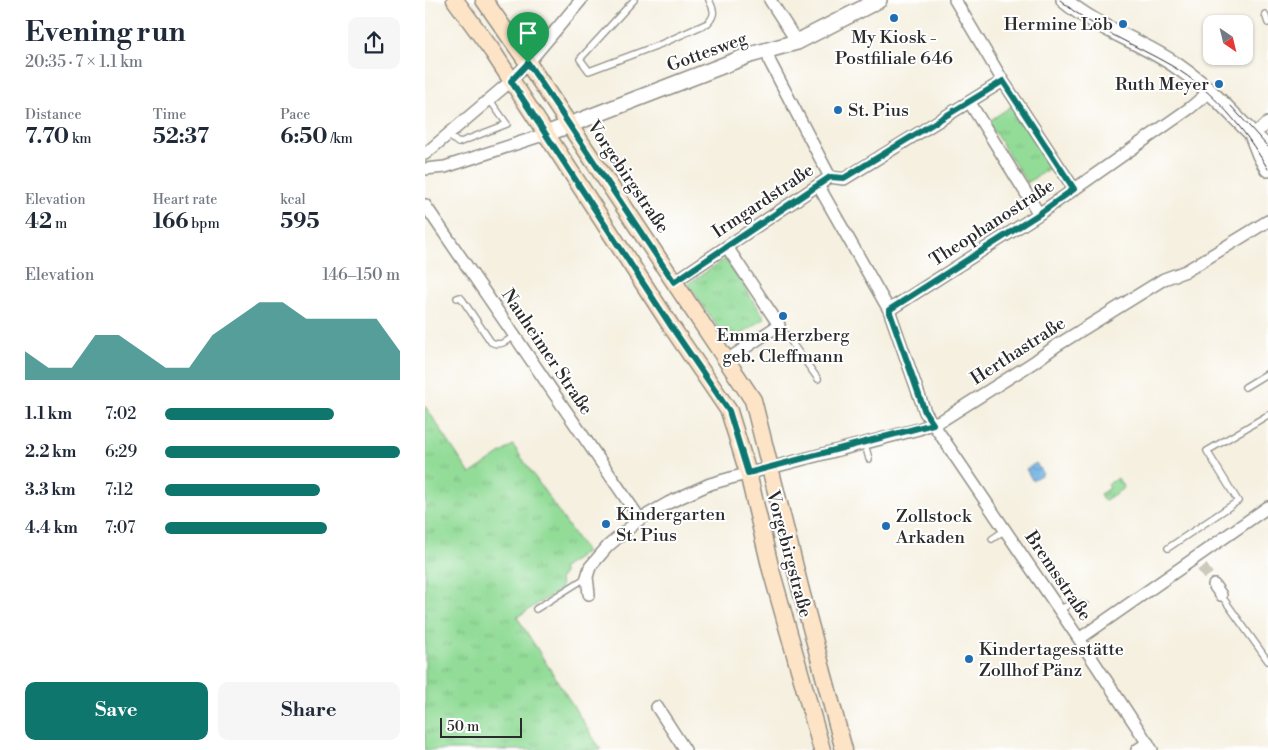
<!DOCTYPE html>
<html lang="en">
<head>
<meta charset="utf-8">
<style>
  body { margin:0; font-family:"Libre Bodoni",serif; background:#f6f6f7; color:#1f2937; height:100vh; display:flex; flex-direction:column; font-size:19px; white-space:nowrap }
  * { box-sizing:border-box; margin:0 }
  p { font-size:16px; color:#747a83 }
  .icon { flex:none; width:28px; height:28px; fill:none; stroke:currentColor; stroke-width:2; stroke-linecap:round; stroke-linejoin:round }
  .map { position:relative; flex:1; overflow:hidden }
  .sheet { display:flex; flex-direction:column; background:#fff; width:425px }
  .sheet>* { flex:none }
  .needle { width:32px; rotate:145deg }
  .buttons { position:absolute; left:778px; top:15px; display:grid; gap:10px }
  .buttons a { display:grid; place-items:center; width:50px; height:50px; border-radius:10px; background:#fff; box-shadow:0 1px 4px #0004; font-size:25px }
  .scale { position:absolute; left:15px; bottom:12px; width:82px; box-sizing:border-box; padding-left:5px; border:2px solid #2b2b2b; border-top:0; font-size:14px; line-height:18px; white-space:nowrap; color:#2b2b2b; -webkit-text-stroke:4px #fff; paint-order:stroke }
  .pin { position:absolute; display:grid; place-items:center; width:42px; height:42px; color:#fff; margin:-51px -21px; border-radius:50% 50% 50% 0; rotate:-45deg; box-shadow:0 0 5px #0007 }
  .pin .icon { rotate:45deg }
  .round { display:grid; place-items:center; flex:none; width:52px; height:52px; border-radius:10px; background:#f6f6f7 }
  .head { display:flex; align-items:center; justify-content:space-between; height:85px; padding:0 25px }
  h1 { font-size:28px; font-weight:700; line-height:38px }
  .metrics { display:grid; grid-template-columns:repeat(3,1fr); gap:8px; height:85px; padding:5px 25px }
  .metrics div { display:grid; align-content:center }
  .metrics b { font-size:21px; font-weight:700 }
  .metrics small { font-size:14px; font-weight:400 }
  .metrics p { font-size:14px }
  .chart { height:140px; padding:10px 25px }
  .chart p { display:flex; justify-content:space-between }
  .chart svg { width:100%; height:90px; margin-top:5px; fill:#0f766e; opacity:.7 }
  .primary-button { display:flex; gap:10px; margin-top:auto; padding:10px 25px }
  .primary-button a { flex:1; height:58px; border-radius:10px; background:#0f766e; color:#fff; font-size:20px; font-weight:700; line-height:58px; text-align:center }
  .primary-button a+a { background:#f6f6f7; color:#1f2937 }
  ul { padding:0 25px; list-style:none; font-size:16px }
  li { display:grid; grid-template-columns:80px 60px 1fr; align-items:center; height:38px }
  li i { height:12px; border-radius:6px; background:#0f766e }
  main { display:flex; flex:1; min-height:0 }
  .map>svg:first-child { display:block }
</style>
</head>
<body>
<main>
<section class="sheet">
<div class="head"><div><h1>Evening run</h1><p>20:35 · 7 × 1.1 km</p></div><a class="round"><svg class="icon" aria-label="share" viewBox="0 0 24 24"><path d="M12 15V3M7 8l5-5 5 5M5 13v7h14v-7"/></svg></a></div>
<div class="metrics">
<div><p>Distance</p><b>7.70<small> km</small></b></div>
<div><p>Time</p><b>52:37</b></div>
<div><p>Pace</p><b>6:50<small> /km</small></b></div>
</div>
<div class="metrics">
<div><p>Elevation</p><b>42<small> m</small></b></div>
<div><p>Heart rate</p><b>166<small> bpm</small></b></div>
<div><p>kcal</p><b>595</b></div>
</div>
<div class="chart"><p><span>Elevation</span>146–150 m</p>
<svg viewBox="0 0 160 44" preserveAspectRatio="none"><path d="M0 44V30L10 38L20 38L30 22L40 22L50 30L60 38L70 38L80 22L90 14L100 6L110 6L120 14L130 14L140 14L150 14L160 30V44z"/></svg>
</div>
<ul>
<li><b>1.1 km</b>7:02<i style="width:72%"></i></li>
<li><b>2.2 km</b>6:29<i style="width:100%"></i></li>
<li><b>3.3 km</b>7:12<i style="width:66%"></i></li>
<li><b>4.4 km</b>7:07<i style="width:69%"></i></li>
</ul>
<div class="primary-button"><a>Save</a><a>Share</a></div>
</section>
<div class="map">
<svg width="843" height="750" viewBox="0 0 843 750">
  <defs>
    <pattern id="park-tufts" width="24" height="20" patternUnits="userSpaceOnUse" patternTransform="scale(1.25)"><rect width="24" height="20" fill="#93dc98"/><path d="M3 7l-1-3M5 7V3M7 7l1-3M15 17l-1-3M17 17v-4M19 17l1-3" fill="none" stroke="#7fbd83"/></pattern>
    <pattern id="water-ripples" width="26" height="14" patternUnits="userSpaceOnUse" patternTransform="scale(1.25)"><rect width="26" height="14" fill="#6fb0e3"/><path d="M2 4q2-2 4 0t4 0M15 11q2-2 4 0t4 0" fill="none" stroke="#5b8fb8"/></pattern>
  </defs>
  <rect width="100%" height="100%" fill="#fff"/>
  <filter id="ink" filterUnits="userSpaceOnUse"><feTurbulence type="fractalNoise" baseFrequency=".02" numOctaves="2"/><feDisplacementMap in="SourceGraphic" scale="10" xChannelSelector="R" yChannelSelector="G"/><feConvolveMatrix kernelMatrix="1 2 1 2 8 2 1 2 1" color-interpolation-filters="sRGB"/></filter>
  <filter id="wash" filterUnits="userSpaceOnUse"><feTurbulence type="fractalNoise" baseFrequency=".0096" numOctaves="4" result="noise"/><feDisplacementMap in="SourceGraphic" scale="20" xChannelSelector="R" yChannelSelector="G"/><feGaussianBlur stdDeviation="1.12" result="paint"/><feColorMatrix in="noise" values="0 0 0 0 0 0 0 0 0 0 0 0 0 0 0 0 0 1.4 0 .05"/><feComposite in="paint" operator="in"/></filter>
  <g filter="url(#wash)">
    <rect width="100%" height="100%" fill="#f5f0e0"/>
    <path fill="url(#park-tufts)" stroke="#5f8462" d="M588 105 626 167 602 183 563 122Z
      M300 259 340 318 310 339 306 334 300 338 263 284Z
      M0 406 45 474 88 445 161 552 137 569 139 573 135 578 136 589 92 617 176 750H0Z
      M693 478 699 488 679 501 675 494 685 488 683 484Z"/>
    <path fill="url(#water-ripples)" stroke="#4d6e87" d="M611 463 618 474 607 480 601 469Z"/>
  </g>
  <g filter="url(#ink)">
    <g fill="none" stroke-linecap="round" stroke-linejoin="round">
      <path stroke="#cdc9bc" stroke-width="11" stroke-dasharray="11 5.5" stroke-linecap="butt" d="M777 567 789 585"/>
      <defs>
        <path id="service" d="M209 0 155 59 164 71 236 44 283 23C291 14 289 10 284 0
          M840 14 843 23
          M22 134 33 143 82 124 64 99
          M32 298 35 297 37 299 66 342C75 347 82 341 89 336
          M354 325 393 379
          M820 387 843 373
          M440 444 444 459
          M567 539 580 530
          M743 548 813 501 782 451 843 415
          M796 595 843 661
          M111 609 162 577
          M634 610 647 603 660 605"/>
        <path id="minor" d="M345 0 372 42
          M530 0 578 81 649 189
          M342 51 345 62 405 177
          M545 103 614 214
          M827 135 843 123
          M0 154 86 81 103 63 156 0
          M0 169 20 167 121 134
          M393 185 464 310 500 412 654 639 727 750
          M0 205 215 519
          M302 247 354 325 302 360
          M249 282 405 177 419 179 578 81
          M464 310 614 214 765 108 785 91
          M789 585 796 595
          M164 594 162 577 165 567 183 546 215 519 243 503 285 484 306 478 494 429 519 419 609 362 631 346 739 279 761 271 843 221
          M654 639 843 507
          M232 707 260 750
          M712 750 723 743"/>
        <path id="tertiary" d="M639 0C673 29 716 41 752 66 763 74 775 82 785 92 805 110 822 131 843 148
          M121 134 325 55 372 42 454 0
          M828 137 835 155 843 169"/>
        <path id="secondary" d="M30 0 68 52 246 326 304 411 323 473 346 570 397 750
          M59 0 103 63 328 400 376 591 419 750"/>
      </defs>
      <use href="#service" stroke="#908e86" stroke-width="8"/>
      <use href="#minor" stroke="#908e86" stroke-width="14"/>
      <use href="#tertiary" stroke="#908e86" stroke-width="18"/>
      <use href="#secondary" stroke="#908e86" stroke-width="19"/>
      <use href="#service" stroke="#fff" stroke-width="5.5"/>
      <use href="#minor" stroke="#fff" stroke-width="11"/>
      <use href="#tertiary" stroke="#fff" stroke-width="15"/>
      <use href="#secondary" stroke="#fee4c6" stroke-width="16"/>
      <path stroke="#2b2b2b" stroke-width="1" d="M635 0C668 29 709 44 747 66 789 91 819 128 843 169
        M806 106 843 147"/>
    </g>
  </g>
  <g fill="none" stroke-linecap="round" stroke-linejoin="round" filter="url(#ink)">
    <defs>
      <path id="route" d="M103 63 249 282 405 177 419 178 578 81 649 189 614 214 464 310 500 412 508 424 323 473 304 411 246 326 86 81Z"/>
    </defs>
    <use href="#route" stroke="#fff" stroke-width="10"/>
    <use href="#route" stroke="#0f766e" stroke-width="6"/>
  </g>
  <g fill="#1f6fb2" stroke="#fff" stroke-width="2">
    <circle cx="469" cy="18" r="5"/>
    <circle cx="698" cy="24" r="5"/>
    <circle cx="794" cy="84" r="5"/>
    <circle cx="413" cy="110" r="5"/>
    <circle cx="358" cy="316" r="5"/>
    <circle cx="181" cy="524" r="5"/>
    <circle cx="461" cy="526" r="5"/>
    <circle cx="544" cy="659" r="5"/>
  </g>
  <g text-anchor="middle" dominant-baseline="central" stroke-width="4" stroke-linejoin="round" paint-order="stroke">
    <g font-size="18" fill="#2b2b2b" stroke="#fff" text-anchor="start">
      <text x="688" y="24" text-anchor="end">Hermine Löb</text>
      <text x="469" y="37" text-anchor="middle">My Kiosk -<tspan x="469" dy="21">Postfiliale 646</tspan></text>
      <text x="784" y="84" text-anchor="end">Ruth Meyer</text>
      <text x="423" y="110">St. Pius</text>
      <text x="358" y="335" text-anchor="middle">Emma Herzberg<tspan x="358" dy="21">geb. Cleffmann</tspan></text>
      <text x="191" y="514">Kindergarten<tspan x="191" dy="21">St. Pius</tspan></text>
      <text x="471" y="516">Zollstock<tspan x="471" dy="21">Arkaden</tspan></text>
      <text x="554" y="649">Kindertagesstätte<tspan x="554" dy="21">Zollhof Pänz</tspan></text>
    </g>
    <g font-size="18" fill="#2b2b2b" stroke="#fff">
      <text transform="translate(282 52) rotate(-20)">Gottesweg</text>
      <text transform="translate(203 177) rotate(56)">Vorgebirgstraße</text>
      <text transform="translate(338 201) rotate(-34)">Irmgardstraße</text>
      <text transform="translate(567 223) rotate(-33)">Theophanostraße</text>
      <text transform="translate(593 351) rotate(-33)">Herthastraße</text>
      <text transform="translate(122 352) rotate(56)">Nauheimer Straße</text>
      <text transform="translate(364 554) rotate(75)">Vorgebirgstraße</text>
      <text transform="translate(633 576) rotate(56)">Bremsstraße</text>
    </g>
  </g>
</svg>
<div class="buttons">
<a><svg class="needle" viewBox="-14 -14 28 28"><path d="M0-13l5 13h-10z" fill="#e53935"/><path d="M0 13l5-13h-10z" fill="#747a83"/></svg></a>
</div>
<div class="scale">50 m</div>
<div class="pin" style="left:103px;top:63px;background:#1e9e55"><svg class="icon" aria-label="arrive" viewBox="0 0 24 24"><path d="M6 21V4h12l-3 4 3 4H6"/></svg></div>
</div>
</main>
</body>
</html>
